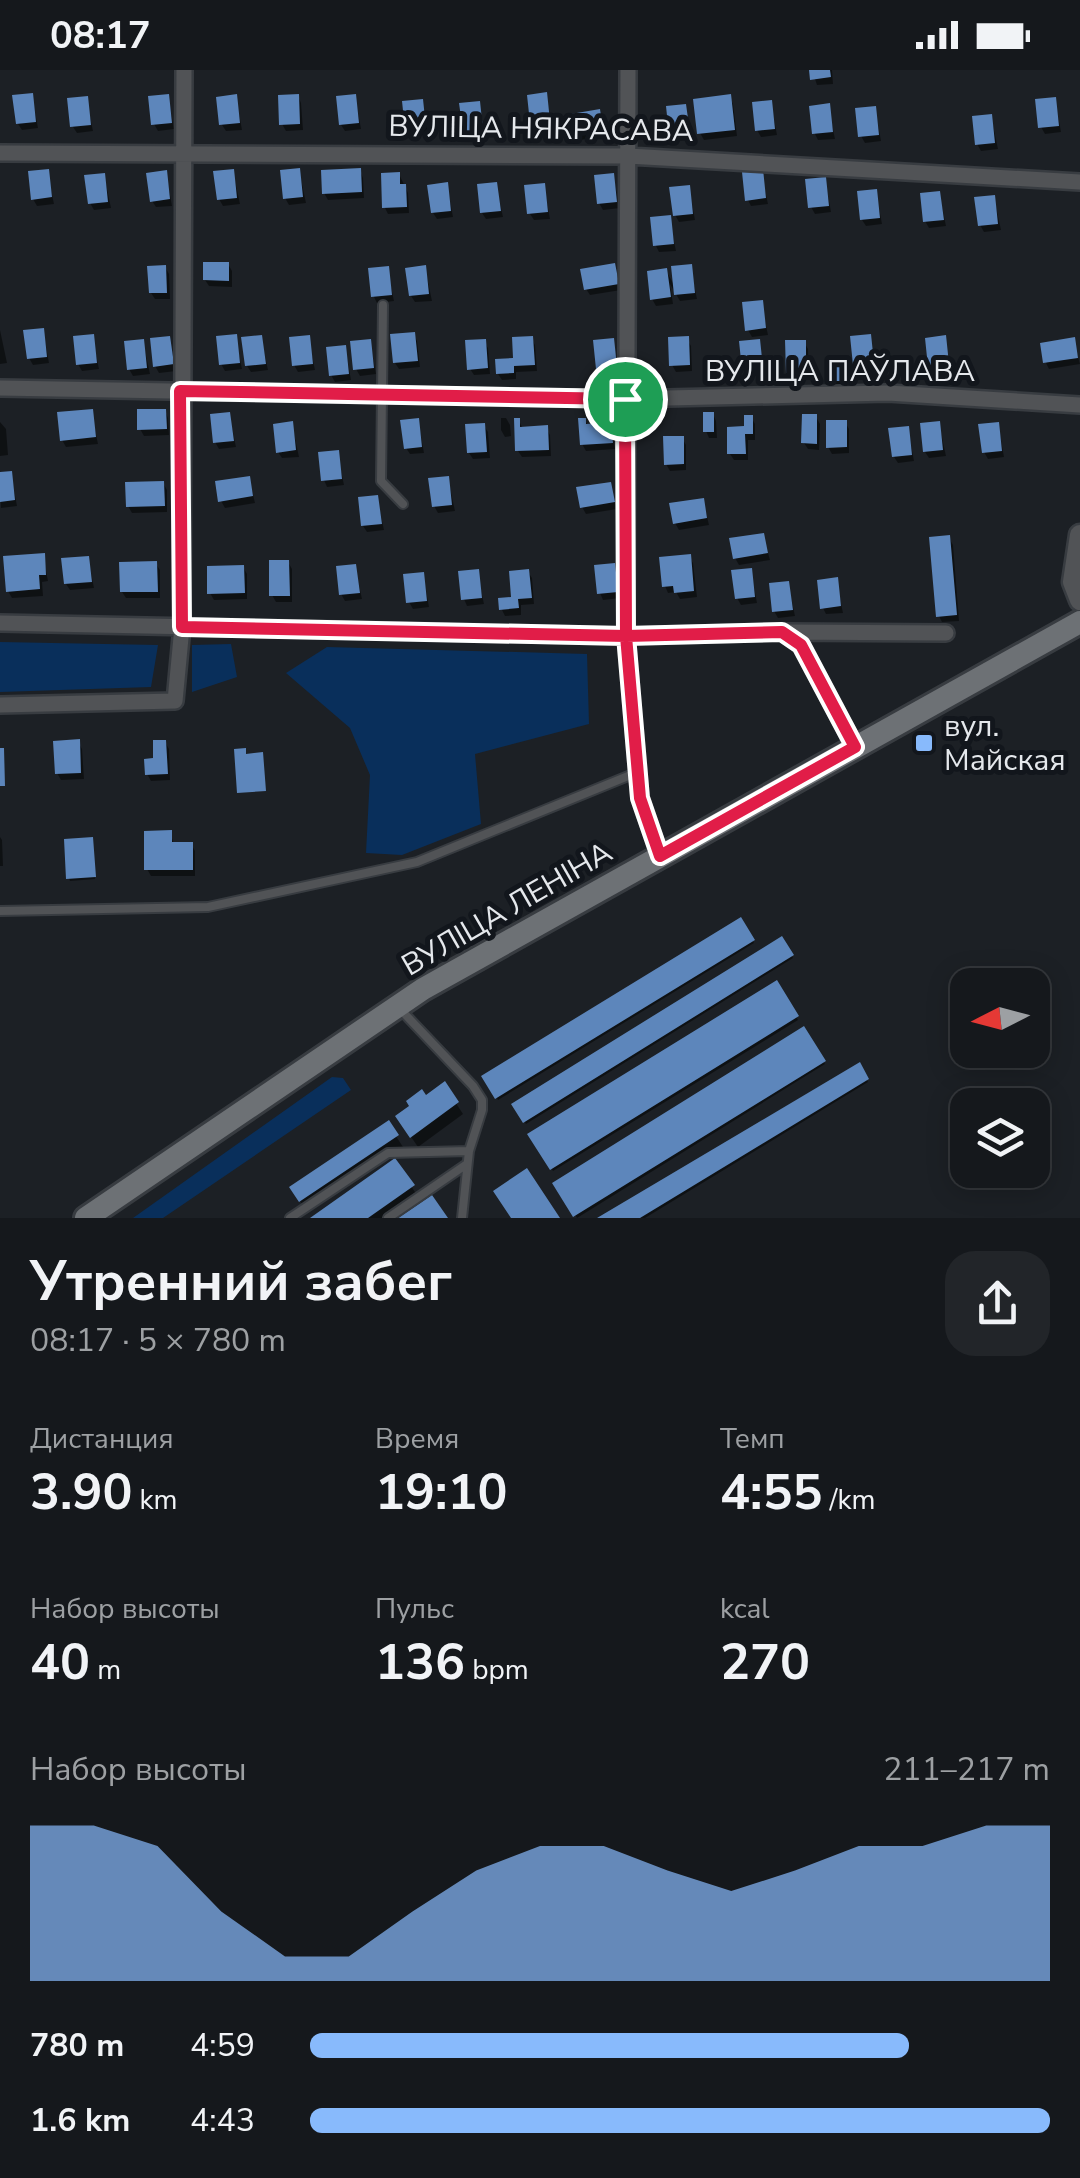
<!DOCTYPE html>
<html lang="ru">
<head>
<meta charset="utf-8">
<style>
  body { margin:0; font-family:"Nunito Sans",sans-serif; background:#222529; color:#f1f3f6; height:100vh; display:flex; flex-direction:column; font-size:38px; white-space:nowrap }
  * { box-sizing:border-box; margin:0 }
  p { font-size:32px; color:#9da0a3 }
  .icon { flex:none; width:55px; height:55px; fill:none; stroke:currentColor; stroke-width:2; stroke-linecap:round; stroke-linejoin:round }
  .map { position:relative; height:1148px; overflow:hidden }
  .drawer { display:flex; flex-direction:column; background:#15181c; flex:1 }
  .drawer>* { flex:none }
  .needle { width:65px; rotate:264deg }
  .controls { position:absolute; left:950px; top:898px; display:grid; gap:20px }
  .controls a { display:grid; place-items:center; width:100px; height:100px; border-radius:20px; background:#15181c; box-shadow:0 5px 25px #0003,0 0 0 2px #34373b; font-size:50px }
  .pin { position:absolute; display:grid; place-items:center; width:85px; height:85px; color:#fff; margin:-42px; border:5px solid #fff; border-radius:50%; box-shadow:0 2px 10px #0007 }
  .round { display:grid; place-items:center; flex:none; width:105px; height:105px; border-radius:30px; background:#222529 }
  .head { display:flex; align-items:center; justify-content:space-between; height:170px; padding:0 30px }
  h1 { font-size:55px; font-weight:700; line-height:75px }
  .metrics { display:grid; grid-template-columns:repeat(3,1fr); gap:15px; height:170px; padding:10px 30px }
  .metrics div { display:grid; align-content:center }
  .metrics b { font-size:50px; font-weight:700 }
  .metrics small { font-size:28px; font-weight:400 }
  .metrics p { font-size:28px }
  .chart { height:280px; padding:20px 30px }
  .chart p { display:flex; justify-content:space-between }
  .chart svg { width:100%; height:180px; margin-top:10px; fill:#88bafc; opacity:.7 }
  ul { padding:0 30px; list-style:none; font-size:32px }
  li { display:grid; grid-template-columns:160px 120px 1fr; align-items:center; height:75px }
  li i { height:25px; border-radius:12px; background:#88bafc }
  .status { display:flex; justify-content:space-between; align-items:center; height:70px; padding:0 50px; background:#15181c; direction:ltr }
  .status svg { height:28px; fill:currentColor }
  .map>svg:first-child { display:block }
</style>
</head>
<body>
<div class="status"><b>08:17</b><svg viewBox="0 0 49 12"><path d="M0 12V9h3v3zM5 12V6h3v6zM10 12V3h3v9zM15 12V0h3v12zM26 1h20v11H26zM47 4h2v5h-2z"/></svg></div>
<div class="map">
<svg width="1080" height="1148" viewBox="0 0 1080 1148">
  <rect width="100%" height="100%" fill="#1c2025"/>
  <path fill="#092f5b" d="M0 572 158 575 151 617 0 622Z
    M231 574 237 607 192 622V575Z
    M327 577 587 584 589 654 475 684 481 754 402 785 366 783 370 705 350 658 286 603Z
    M332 1007 343 1008 351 1020 163 1148H133Z"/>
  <path fill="#0007" d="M812 0H832L833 14 817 15Z
    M546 25 552 58 536 59 532 53Z
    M32 26 38 58 22 60 18 54Z
    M298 26 301 33 303 60 286 61 282 54Z
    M168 27 174 59 158 61 154 54Z
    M236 27 242 60 226 61 222 55Z
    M355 27 361 59 345 61 341 55Z
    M729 27 733 34 737 66 704 70 700 63Z
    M86 29 93 61 77 63 73 57Z
    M1055 30 1061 62 1045 64 1041 57Z
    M422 32 428 64 412 66 408 59Z
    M771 33 777 65 761 67 757 60Z
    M479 34 485 66 469 68 465 62Z
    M828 36 835 69 818 70 815 64Z
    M685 37 692 69 675 71 671 64Z
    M875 39 881 71 865 73 861 66Z
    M598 42 605 66 574 71 570 65Z
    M991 46 998 79 981 81 977 74Z
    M299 100 306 133 289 135 285 128Z
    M47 101 54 134 37 136 33 129Z
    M360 101 363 108 364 128 328 130 324 123Z
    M233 102 240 134 223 136 219 129Z
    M761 102 768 134 751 136 748 130Z
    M166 103 172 136 156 137 152 131Z
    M399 104 408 123 409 143 388 144 385 138Z
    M104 105 111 138 94 140 90 133Z
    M613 106 620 138 603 140 599 133Z
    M825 110 831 142 815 144 811 137Z
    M447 115 453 147 437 149 433 143Z
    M496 115 503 147 486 149 482 143Z
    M544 116 550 149 534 150 530 144Z
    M689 118 695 150 679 152 675 145Z
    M876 122 882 154 866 156 862 150Z
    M939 123 946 156 929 158 925 151Z
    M994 128 1001 160 984 162 980 155Z
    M669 148 676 181 659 182 656 176Z
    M228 194 232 201V217L209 216 205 210Z
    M614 196 621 220 590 225 586 219Z
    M690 196 697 229 680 231 670 214 673 234 656 236 652 229 666 201 676 218Z
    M165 197 169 204 170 229H155L151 223Z
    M425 198 432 231 415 232 411 226Z
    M387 199 394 231 377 233 374 227Z
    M761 232 768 265 752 267 748 260Z
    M0 260 7 293 0 294Z
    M43 260 49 293 33 295 29 288Z
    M414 265 417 271 420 297 399 299 395 293Z
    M92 266 99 299 82 301 78 294Z
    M869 266 876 299 859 301 856 294Z
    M235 267 242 299 225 301 221 294Z
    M308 267 315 300 298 302 294 295Z
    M169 268 176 301 159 303 155 296Z
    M261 268 268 300 251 302 247 296Z
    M531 268 535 275 537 301 516 302V309L502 310 498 304 516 290Z
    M944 268 951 301 934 302 930 296Z
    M687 269 691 276 692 301 676 302 672 295Z
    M1073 270 1080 294 1049 299 1046 293Z
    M612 271 619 304 602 305 598 299Z
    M759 271 765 304 749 306 745 299Z
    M143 272 150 304 133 306 129 299Z
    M370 272 376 304 360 306 356 299Z
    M484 272 488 278 490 304 474 305 470 299Z
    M804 272 808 279 809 309H792L788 302Z
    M345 277 351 310 335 312 331 305Z
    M849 296 853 303V317H832L828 310Z
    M91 341 98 374 66 377 62 370Z
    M165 341 168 348 169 365 144 366 140 359Z
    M229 344 236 377 219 379 215 372Z
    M713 344 716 351 717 368H709L706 361Z
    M751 347 755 354V370H748V390H734L730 384Z
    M816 347 820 354 819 380 808 379 804 373Z
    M501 348H506L510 355 511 366 505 367 501 360Z
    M418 350 424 383 410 384 406 378Z
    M585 350 588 356 610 355 615 379 586 381 582 374Z
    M519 351 523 359 546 358 550 365 551 386 522 387 518 381Z
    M0 352 6 359 8 385 0 386Z
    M845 352 849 359V383L832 384 828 377Z
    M292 354 299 387 282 388 278 382Z
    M939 354 946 386 929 388 925 382Z
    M998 354 1004 387 988 389 984 382Z
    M484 356 488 362 490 388 473 389 469 383Z
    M908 359 914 391 898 393 894 387Z
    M682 368 686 375V400L670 401 666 394Z
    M337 382 344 415 327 417 324 410Z
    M11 404 17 436 1 438 0 405Z
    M249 408 255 433 225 438 221 431Z
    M448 409 455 441 438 443 434 436Z
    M163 413 167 420V442L132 443 128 436Z
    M610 414 617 439 586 444 582 437Z
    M377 428 384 460 367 462 363 456Z
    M703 430 709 455 679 460 675 453Z
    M763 465 770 490 739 495 735 488Z
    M949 468 953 475 959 551 942 552 939 546Z
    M43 486 48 511 42 512 43 526 12 528 8 521Z
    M689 487 693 493 697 527 680 529 676 522 668 523 665 516Z
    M88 488 94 518 70 520 66 514Z
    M288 492 292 499V532H276L272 525Z
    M156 494 160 500V528H126L122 522Z
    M613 496 620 528 603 530 600 523Z
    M243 497 247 504V529L214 530 210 523Z
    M355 497 362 529 345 531 341 524Z
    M751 501 757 533 741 535 737 528Z
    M477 502 484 534 467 536 464 529Z
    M528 502 532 508 534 534 521 535V545L505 546 502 540 514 529Z
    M423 504 429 537 413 539 409 532Z
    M836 510 843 543 826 544 823 538Z
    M788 514 795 546 778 548 774 541Z
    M78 672 82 679 84 709 61 710 57 703Z
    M165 672 169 679 170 710 151 711 147 704Z
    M170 763 174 774H191L195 781V806H151L147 799Z
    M0 767 2 770 3 796H0Z
    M92 770 95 809 70 811 69 808Z
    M741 850 754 873 498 1030 485 1006Z
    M782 869 793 888 526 1054 515 1035Z
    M776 913 798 950 553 1101 530 1065Z
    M803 960 825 994 577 1148 555 1114Z
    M859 995 868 1012 645 1148H601Z
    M444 1015 463 1044 418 1077 405 1058 425 1028Z
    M388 1054 403 1077 307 1142 292 1118Z
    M395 1092 423 1134 431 1128 445 1148H314Z"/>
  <path fill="#5d86bb" d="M809 0H830L831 7 810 10Z
    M547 22 550 51 530 53 527 25Z
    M33 23 36 52 16 54 12 25Z
    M169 24 172 53 151 55 148 26Z
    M237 24 240 53 219 55 216 27Z
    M299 24 300 54 279 55 278 25Z
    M356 24 359 53 339 55 336 26Z
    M731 24 735 60 697 64 693 29Z
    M88 26 91 55 70 57 67 28Z
    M1056 27 1059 56 1038 58 1035 29Z
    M423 29 426 58 405 60 402 31Z
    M772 30 775 59 755 61 752 32Z
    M480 31 483 60 463 62 459 33Z
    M830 33 833 62 812 64 809 36Z
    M686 34 690 63 669 65 666 36Z
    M876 36 879 65 858 67 855 38Z
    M600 39 603 60 568 65 565 45Z
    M992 44 995 73 975 75 972 46Z
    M300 98 303 127 283 129 280 100Z
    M361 98 362 122 322 124 321 100Z
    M49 99 52 127 31 130 28 101Z
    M234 99 237 128 217 130 213 101Z
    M763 99 766 128 745 131 742 102Z
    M167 100 170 129 150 132 146 103Z
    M400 102V114H406L407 137 382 138 381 103Z
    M105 103 108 132 88 134 84 105Z
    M614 103 617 132 597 134 594 105Z
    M826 107 829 136 808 138 805 109Z
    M448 112 451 141 431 143 427 115Z
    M497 112 501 141 480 143 477 114Z
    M545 113 548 142 527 144 524 115Z
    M690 115 693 144 673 146 669 117Z
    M877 119 880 148 860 150 857 121Z
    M940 121 944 150 923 152 920 123Z
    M995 125 998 154 978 156 974 127Z
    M671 145 674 174 653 176 650 147Z
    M203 192H229V211L203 210Z
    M615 193 619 214 584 220 580 199Z
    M692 194 695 223 674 225 671 196Z
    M166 195 167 223H149L147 196Z
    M426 195 429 224 409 226 405 198Z
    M389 196 392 225 371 227 368 198Z
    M667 198 671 227 650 230 647 201Z
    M763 230 766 258 745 261 742 232Z
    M44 258 47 287 27 289 23 260Z
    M415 262 418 291 393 293 390 264Z
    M94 264 97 293 76 295 73 266Z
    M237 264 240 293 219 295 216 266Z
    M871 264 874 293 853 295 850 266Z
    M262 265 266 294 245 296 241 267Z
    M310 265 313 294 292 296 289 267Z
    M946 265 949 294 928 297 925 268Z
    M170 266 174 294 153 297 150 268Z
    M533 266 535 295 514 296V303L496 304 495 289 513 288 512 267Z
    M689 266 690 295 669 296 668 267Z
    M1075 267 1078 288 1043 293 1040 273Z
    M614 268 617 297 596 299 593 270Z
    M144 269 147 298 127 300 124 271Z
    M371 269 374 298 353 300 350 271Z
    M486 269 488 298 467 300 465 270Z
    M760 269 763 298 742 300 739 271Z
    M785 270H806V303H786Z
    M346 275 349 304 329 306 326 277Z
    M851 293V311H826V294Z
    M93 339 96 367 60 371 57 342Z
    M137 339H166L167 359 137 360Z
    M230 342 234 371 213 373 210 344Z
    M703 342H714V362H703Z
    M802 344H817V374L801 373Z
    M744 345H753V364H745L746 384H727V357L744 356Z
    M419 348 422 377 404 379 400 350Z
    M514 348H520V357L548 355 549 380 515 381Z
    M578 348H586V354L611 352 613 373 580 375Z
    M826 350H847V377L826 378Z
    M293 351 296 380 276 383 273 354Z
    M940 351 943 380 923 382 920 353Z
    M999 352 1002 381 982 383 978 354Z
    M485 353 487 382 467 383 465 354Z
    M909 356 912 385 892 387 888 358Z
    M663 366H684V394L664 395Z
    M339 380 342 409 321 411 318 382Z
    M12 401 15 430 0 432V402Z
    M250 406 253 426 218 432 215 411Z
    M449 406 452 435 432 437 428 408Z
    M164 411 165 436 126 437 125 412Z
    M611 412 615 432 580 438 576 417Z
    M378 425 382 454 361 456 358 427Z
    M704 428 707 448 673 454 669 433Z
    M764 463 768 483 733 489 729 468Z
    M950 465 957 545 936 547 929 467Z
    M45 483 46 505H39L40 519 6 522 3 486Z
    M691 484 694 521 674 523 673 516 662 517 659 487Z
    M89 486 92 512 64 514 61 488Z
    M269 490H289L290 526H269Z
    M157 491 158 522H120L119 492Z
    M615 493 618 522 597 524 594 495Z
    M356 494 360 523 339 525 336 496Z
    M244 495 245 523 207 524V496Z
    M752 498 755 527 735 529 731 500Z
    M479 499 482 528 461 530 458 501Z
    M529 499 532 528 518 529 519 538 499 540 498 528 511 527 509 501Z
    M424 502 427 531 406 533 403 504Z
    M838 507 841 536 820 539 817 510Z
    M789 511 793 540 772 542 769 513Z
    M80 669 81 703 55 704 53 671Z
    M153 670H166L168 704 145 705 144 689 153 688Z
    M0 678H4L5 716H0Z
    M246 678V684L263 682 266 721 237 723 234 679Z
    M172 760V772H193V800H144V761Z
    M93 767 96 807 66 809 64 769Z
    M741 847 755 870 495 1029 481 1006Z
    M782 866 794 885 523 1053 511 1034Z
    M777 910 799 946 550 1100 527 1064Z
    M804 956 826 991 573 1147 552 1113Z
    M860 992 869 1009 640 1148H597Z
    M445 1011 459 1032 410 1068 395 1046 409 1036 406 1031 422 1019 426 1025Z
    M389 1050 399 1065 299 1132 289 1117Z
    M395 1088 415 1115 368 1148H310Z
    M527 1098 560 1148H511L493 1121Z
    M432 1125 448 1148H398Z"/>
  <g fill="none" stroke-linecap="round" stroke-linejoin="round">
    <defs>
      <path id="service" d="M383 235 381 411 403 434
        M0 841 208 837 417 792 638 702
        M400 939 473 1016 482 1030V1040L469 1081 462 1148
        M290 1148 388 1083 469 1081
        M388 1148 467 1094"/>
      <path id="minor" d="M628 0 626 566 640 728 660 786
        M0 83 628 86 1080 112
        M0 318 625 329 888 323 1080 335
        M0 553 626 566 782 562 801 575 855 677
        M782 562 946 563
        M0 635 175 631 182 557 184 0"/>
      <path id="tertiary" d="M1080 465 1073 512 1080 530"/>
      <path id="secondary" d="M86 1148 423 919 1080 552"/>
    </defs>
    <use href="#service" stroke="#383c41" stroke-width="12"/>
    <use href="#minor" stroke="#383c41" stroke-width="20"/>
    <use href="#tertiary" stroke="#383c41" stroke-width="25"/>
    <use href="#secondary" stroke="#383c41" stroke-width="28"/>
    <use href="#service" stroke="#515356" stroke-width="8"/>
    <use href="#minor" stroke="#515356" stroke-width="15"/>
    <use href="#tertiary" stroke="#515356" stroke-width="20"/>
    <use href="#secondary" stroke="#6d7175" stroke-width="22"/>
  </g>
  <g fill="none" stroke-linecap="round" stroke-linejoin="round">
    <defs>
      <path id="route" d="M625 329 180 321 182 557 626 566 640 728 660 786 855 677 801 575 782 562 626 566 625 329"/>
    </defs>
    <use href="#route" stroke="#fff" stroke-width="20"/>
    <use href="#route" stroke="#e11d48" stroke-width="12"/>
  </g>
  <rect fill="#88bafc" stroke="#12161c" stroke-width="4" x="914" y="663" width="20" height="20" rx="5"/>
  <g text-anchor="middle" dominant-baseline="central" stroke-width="10" stroke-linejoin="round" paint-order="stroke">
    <g font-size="30" fill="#e5e8ec" stroke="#12161c">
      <text transform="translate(541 59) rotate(1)">ВУЛІЦА НЯКРАСАВА</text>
      <text x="840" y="301">ВУЛІЦА ПАЎЛАВА</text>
      <text transform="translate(507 839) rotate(-30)">ВУЛІЦА ЛЕНІНА</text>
    </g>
    <g font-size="30" fill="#e5e8ec" stroke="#12161c" text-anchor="start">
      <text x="944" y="656">вул.<tspan x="944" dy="34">Майская</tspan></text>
    </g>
  </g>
</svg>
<div class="controls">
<a><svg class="needle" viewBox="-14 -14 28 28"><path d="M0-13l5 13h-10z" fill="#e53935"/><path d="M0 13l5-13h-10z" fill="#9da0a3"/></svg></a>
<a><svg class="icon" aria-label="layers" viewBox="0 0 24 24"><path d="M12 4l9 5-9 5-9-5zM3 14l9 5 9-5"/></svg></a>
</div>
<div class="pin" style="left:625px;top:329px;background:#1e9e55"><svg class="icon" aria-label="arrive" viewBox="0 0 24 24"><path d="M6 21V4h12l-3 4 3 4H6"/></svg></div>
</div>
<section class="drawer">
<div class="head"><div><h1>Утренний забег</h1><p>08:17 · 5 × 780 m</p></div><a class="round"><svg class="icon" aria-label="share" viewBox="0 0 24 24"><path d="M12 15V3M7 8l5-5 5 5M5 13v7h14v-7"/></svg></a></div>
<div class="metrics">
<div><p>Дистанция</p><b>3.90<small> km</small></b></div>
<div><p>Время</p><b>19:10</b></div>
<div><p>Темп</p><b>4:55<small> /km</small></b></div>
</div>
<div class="metrics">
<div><p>Набор высоты</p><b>40<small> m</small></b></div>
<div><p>Пульс</p><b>136<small> bpm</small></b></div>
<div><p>kcal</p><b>270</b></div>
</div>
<div class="chart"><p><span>Набор высоты</span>211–217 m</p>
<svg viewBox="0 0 160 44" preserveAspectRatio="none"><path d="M0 44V6L10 6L20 11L30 27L40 38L50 38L60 27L70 17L80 11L90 11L100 17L110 22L120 17L130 11L140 11L150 6L160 6V44z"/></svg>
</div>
<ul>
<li><b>780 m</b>4:59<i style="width:81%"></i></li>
<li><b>1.6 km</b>4:43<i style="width:100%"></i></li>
</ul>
</section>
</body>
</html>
